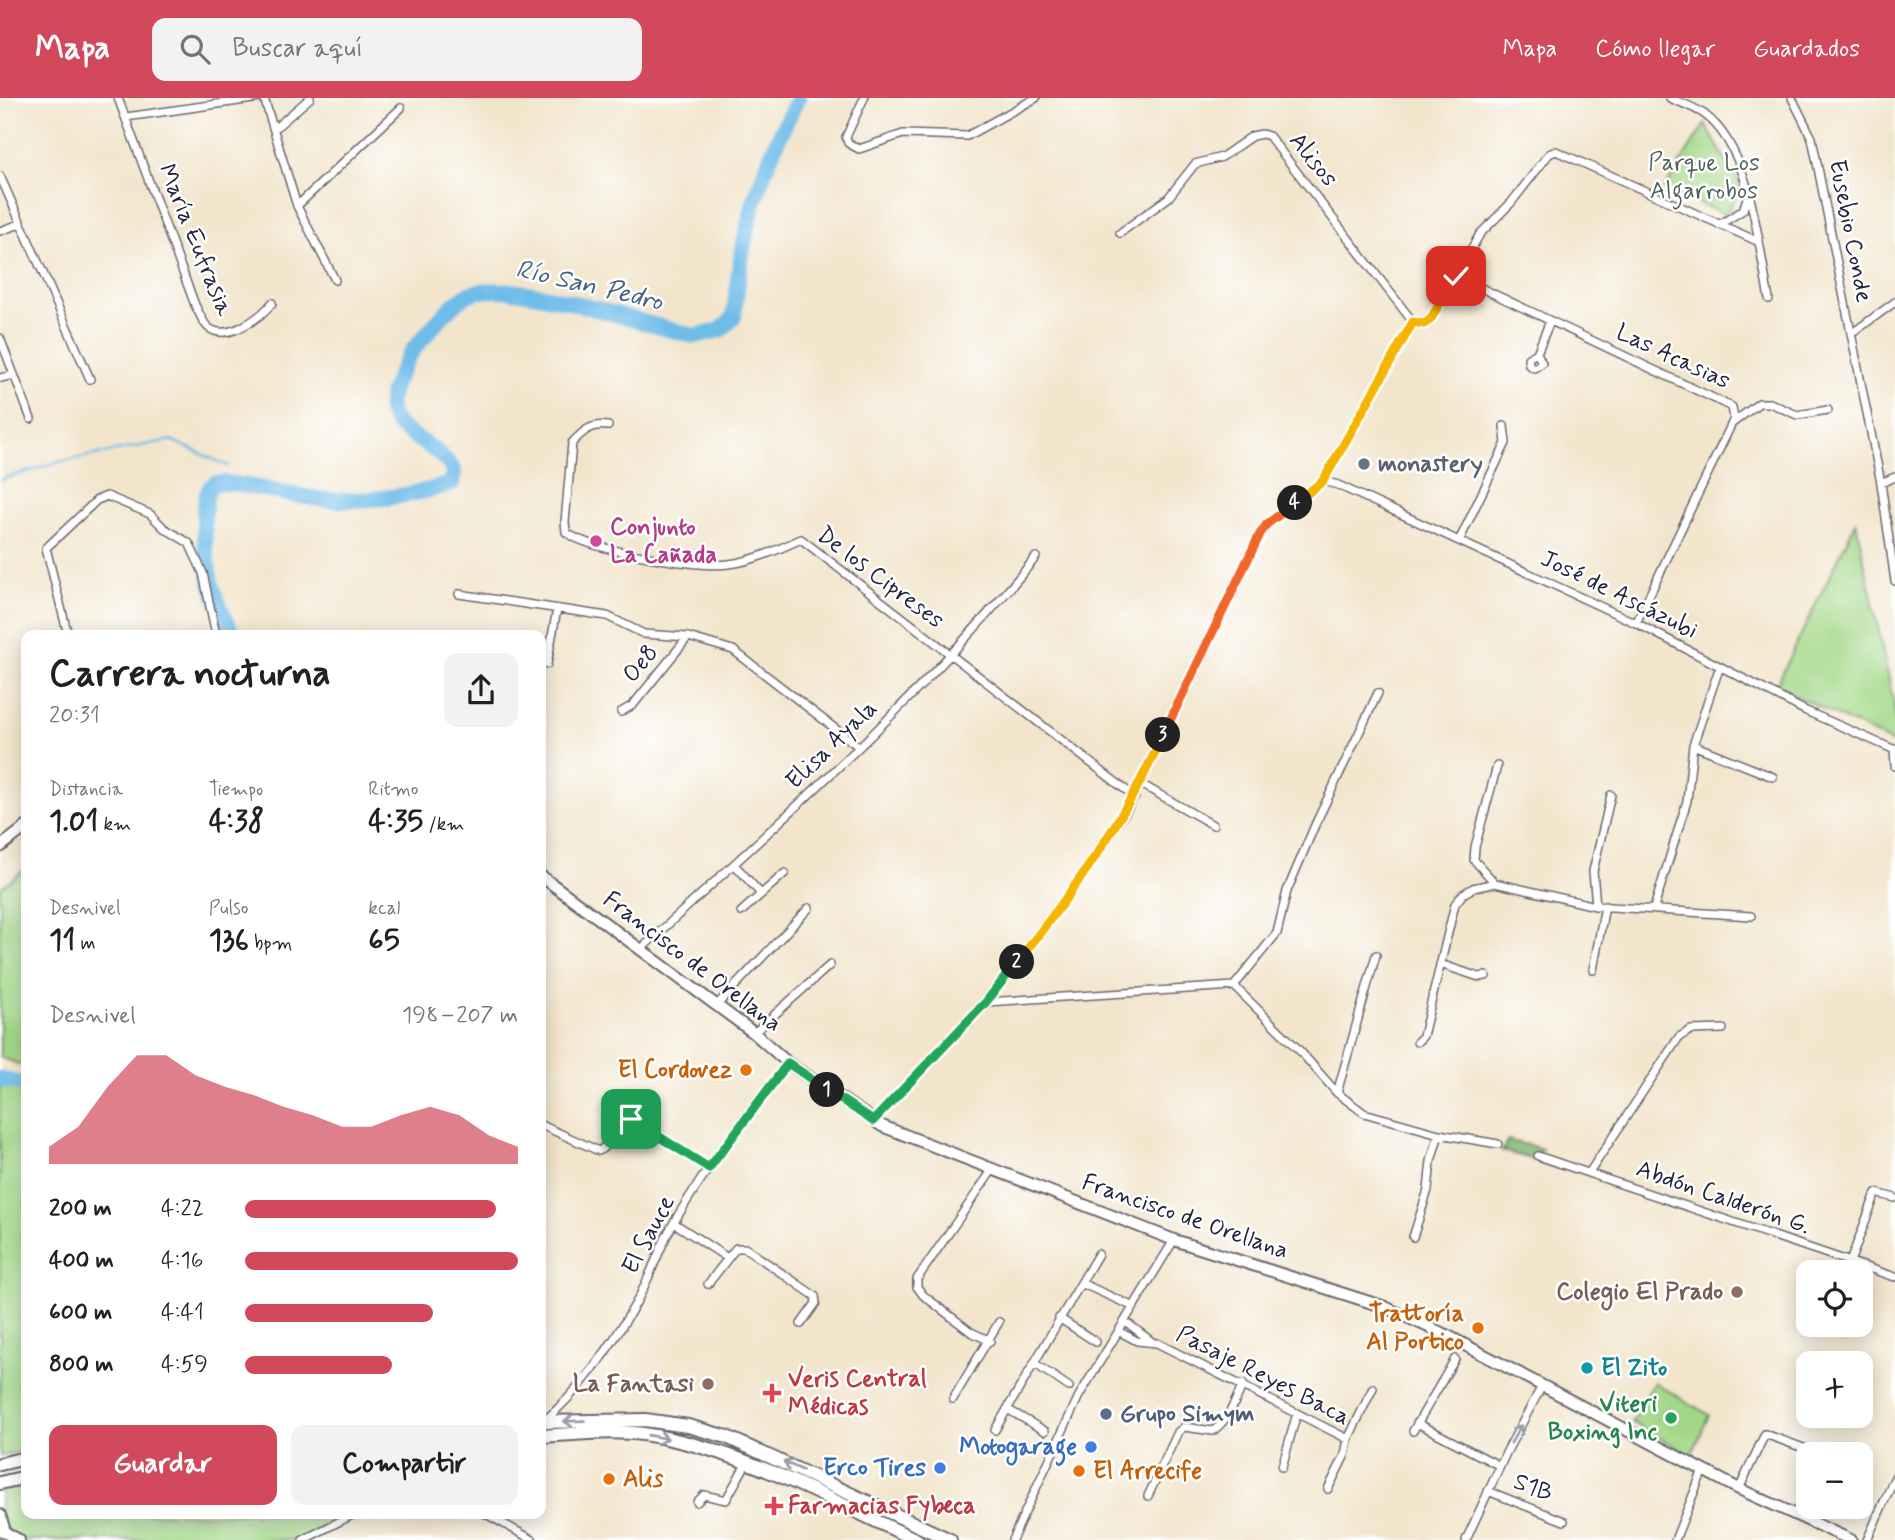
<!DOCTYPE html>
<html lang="es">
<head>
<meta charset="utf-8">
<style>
  body { margin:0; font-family:Mynerve,sans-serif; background:#f2f2f2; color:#202124; height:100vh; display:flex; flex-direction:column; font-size:26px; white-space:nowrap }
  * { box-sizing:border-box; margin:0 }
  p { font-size:23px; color:#757577 }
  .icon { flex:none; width:38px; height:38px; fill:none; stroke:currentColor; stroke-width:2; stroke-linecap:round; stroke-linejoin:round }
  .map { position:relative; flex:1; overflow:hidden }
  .details { position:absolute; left:21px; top:532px; width:525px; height:889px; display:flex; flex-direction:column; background:#fff; border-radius:14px; box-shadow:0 4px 18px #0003 }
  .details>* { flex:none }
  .fabs { position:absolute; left:1796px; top:1162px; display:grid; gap:14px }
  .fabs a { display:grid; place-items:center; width:77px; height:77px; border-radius:14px; background:#fff; box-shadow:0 4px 18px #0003; font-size:35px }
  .pin { position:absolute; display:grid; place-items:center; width:60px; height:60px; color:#fff; margin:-30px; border-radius:14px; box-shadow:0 4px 10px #0006 }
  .km { position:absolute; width:35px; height:35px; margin:-18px; border-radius:50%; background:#222; color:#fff; font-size:19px; line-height:35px; text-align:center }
  .round { display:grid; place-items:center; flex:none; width:74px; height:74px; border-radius:14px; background:#f2f2f2 }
  .head { display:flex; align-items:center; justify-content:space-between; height:119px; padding:0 28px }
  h1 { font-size:38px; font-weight:700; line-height:52px }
  .figures { display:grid; grid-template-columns:repeat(3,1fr); gap:10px; height:119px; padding:7px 28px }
  .figures div { display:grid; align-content:center }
  .figures b { font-size:30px; font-weight:700 }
  .figures small { font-size:19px; font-weight:400 }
  .figures p { font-size:19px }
  .chart { height:196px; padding:14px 28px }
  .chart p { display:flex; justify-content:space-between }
  .chart svg { width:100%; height:126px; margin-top:7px; fill:#d1495b; opacity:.7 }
  .cta { display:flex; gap:14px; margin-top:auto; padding:14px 28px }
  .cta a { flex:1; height:80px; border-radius:14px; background:#d1495b; color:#fff; font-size:28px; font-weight:700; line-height:80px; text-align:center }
  .cta a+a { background:#f2f2f2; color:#202124 }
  ul { padding:0 28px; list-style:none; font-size:23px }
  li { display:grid; grid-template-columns:112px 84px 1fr; align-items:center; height:52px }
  li i { height:18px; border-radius:9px; background:#d1495b }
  header { display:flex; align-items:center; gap:42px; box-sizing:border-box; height:98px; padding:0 35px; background:#d1495b; color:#fff }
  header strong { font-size:33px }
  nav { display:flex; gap:38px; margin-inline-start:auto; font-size:24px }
  .search { width:490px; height:63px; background:#f2f2f2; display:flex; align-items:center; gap:18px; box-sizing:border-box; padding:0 24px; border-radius:14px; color:#757577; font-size:26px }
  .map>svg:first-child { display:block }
</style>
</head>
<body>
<header>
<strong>Mapa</strong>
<div class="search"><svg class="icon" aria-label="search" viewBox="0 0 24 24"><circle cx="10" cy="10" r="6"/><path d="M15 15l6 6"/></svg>Buscar aquí</div>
<nav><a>Mapa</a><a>Cómo llegar</a><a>Guardados</a></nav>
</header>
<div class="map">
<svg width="1895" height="1442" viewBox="0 0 1895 1442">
  <rect width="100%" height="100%" fill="#fff"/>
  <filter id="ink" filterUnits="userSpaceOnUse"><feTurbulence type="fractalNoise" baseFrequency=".0143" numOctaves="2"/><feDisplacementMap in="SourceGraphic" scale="14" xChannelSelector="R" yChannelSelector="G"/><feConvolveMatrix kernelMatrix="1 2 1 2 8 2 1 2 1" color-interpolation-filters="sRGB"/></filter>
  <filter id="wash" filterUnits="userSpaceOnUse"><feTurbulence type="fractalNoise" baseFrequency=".00686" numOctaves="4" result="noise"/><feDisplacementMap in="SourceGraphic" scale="28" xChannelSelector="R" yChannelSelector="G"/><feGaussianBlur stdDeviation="1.57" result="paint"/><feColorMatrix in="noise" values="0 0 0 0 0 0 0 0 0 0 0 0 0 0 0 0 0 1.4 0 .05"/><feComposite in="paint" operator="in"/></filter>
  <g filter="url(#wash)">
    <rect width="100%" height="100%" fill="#f2e5cc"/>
    <path fill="#a2d787" stroke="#627c61" stroke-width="2" d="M1705 26 1741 88 1726 117 1664 91Z
      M1856 424 1895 611V646L1776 588Z
      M26 770V969L0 959V790Z
      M0 981 26 987V1353L0 1358Z
      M1654 1284 1709 1317 1691 1358 1632 1324Z
      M26 1386V1416H318L339 1423 300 1442H19L7 1434 0 1414V1387Z"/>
    <path fill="#81b874" stroke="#526d58" stroke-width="2" d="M1508 1042 1542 1051 1536 1062 1502 1053Z"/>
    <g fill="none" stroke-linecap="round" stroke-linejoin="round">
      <path stroke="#70bce9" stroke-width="2.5" d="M0 382 59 364 171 342 228 368"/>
      <path stroke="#70bce9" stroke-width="16" d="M233 537C226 521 217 505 212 488 207 470 196 394 214 386 227 380 307 402 330 402 371 403 413 399 452 385L454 373C438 345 396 337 390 313 386 297 407 258 418 246 430 232 455 200 472 195 519 180 642 227 695 238L721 232 734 219C741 133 758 77 798 0
        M0 981 26 987"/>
    </g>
  </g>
  <g filter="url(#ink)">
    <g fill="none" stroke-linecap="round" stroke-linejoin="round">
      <defs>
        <path id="street" d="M118 0 195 207C199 214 203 226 209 230 228 244 261 219 272 205
          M264 0 297 108 335 182
          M864 0 846 39 848 45 859 51 903 36 967 38 1036 0
          M1670 0C1681 5 1694 9 1704 16 1752 51 1758 147 1769 201
          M1792 0 1812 40 1881 385 1895 483
          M126 19 260 0
          M274 31 310 0
          M0 78 90 281
          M297 108 401 10
          M1719 127 1743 112 1748 97
          M0 133 20 126
          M1120 135 1168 100 1195 66 1222 59 1252 38 1262 36 1269 38 1413 224
          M1456 178 1732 309 1734 321 1636 525
          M1413 224 1424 226 1430 222 1480 136 1511 105 1549 56 1556 53 1757 143
          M1851 236 1895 204
          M0 240 31 321
          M1537 255 1542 265 1534 270 1529 267 1528 260 1537 255 1550 223
          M0 280 14 277
          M1734 324 1759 305H1770L1797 317 1828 312
          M608 328C592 325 583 333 572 345L565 424 566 434 570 437C597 453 699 470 729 466 754 463 779 451 801 441L1135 699
          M1323 383 1338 387 1636 525 1806 613 1895 652
          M1881 385 1895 379
          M1459 443 1506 345 1504 328
          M459 496 607 518 644 536 688 539 733 552 859 649
          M68 537 46 450 97 402 107 398 150 416 164 430 189 445 203 475 216 537
          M547 566 557 511
          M621 614 633 607 688 539
          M1693 647 1773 679
          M1894 651 1895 668
          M1141 686 1213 727
          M734 766 761 796
          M1495 785 1474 762 1475 749 1497 668
          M1596 808 1593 773 1611 697
          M1654 810 1687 703 1693 647 1720 568
          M741 814 785 775
          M641 851C778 725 919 603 1036 459
          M1440 866 1479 879 1486 878
          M1593 872 1605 808
          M1234 888 1300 953 1337 995 1364 1015 1439 1036 1498 1046
          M986 904 1234 888 1277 835 1287 793 1315 727 1378 595
          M716 908 809 810
          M754 935 830 867
          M1417 944 1423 938 1455 806 1463 796 1473 790 1495 785 1596 808 1751 818
          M1337 995 1376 857
          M873 1023 986 904 1088 770 1127 712 1260 436 1267 426 1323 383 1413 224
          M541 1027 599 1053C613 1045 615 1025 631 1021L709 1070
          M1538 1058 1895 1179
          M1589 1075 1679 939 1691 932 1723 931
          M674 1125 726 1159
          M1413 1139 1428 1092 1431 1063 1439 1036
          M1850 1164 1876 1095 1895 1100
          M1081 1185 1098 1156
          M708 1186 736 1150H745L815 1198 816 1205 801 1226
          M1059 1220 1096 1244
          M1126 1224 1151 1243
          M1120 1234 1137 1243 1157 1245 1348 1341 1345 1357 1328 1391
          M990 1243 971 1234 923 1197 917 1189V1181L993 1071
          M1034 1265 1069 1289
          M953 1301 999 1224
          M1007 1311 1045 1333
          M543 1324C581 1292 613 1246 637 1203 649 1181 657 1157 668 1135 701 1075 746 1020 788 965
          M1417 1325 1500 1368
          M995 1332 1081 1185 1134 1209
          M1413 1333 1455 1261
          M1348 1341 1373 1290
          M1282 1369 1297 1315
          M1739 1391 1765 1336 1820 1356
          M1488 1393 1564 1423
          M1148 1398 1178 1334 1184 1329 1213 1333C1229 1321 1235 1304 1243 1286
          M697 1404 704 1397 726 1402 747 1364
          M486 1416 533 1442
          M303 1442 354 1416
          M1012 1442 1079 1298 1174 1142
          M1466 1442 1507 1353 1542 1288
          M1675 1442 1703 1372
          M1867 1442 1895 1379"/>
        <path id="secondary" d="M0 749 26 729
          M541 778 754 935 788 965 882 1028 1174 1142 1385 1209 1446 1237 1739 1391 1851 1442
          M0 1417 5 1433
          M0 1432 19 1442"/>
        <path id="primary" d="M541 1324 645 1322 688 1328 727 1339 950 1442
          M541 1338C574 1336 610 1332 643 1336 741 1350 828 1402 917 1442
          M0 1366 26 1360
          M0 1385 26 1379"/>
      </defs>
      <use href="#street" stroke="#6b666e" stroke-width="10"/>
      <use href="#secondary" stroke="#6b666e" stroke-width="14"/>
      <use href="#primary" stroke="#6b666e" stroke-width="16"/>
      <use href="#street" stroke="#fff" stroke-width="7"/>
      <use href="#secondary" stroke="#fff" stroke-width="10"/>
      <use href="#primary" stroke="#fff" stroke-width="12"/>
    </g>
    <defs><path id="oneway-shaft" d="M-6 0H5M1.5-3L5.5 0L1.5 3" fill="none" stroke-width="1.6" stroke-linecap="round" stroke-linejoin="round" transform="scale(1.75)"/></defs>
    <g stroke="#9c9ca7">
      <use href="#oneway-shaft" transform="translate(574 1323) rotate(178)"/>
      <use href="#oneway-shaft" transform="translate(1516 1336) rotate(-61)"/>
      <use href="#oneway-shaft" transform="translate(658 1339) rotate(10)"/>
      <use href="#oneway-shaft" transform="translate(793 1368) rotate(-156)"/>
    </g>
  </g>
  <g fill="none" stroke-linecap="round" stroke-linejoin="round" filter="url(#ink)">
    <defs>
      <path id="split-1" d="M631 1021 709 1070 788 965 827 992"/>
      <path id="split-2" d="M827 992 873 1023 986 904 1017 864"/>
      <path id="split-3" d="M1017 864C1075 791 1125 722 1163 637"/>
      <path id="split-4" d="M1163 637 1260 436 1267 426 1295 405"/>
      <path id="split-5" d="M1295 405 1323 383 1413 224 1424 226 1430 222 1456 178"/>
    </defs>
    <use href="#split-1" stroke="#fff" stroke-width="14"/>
    <use href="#split-2" stroke="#fff" stroke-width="14"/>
    <use href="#split-3" stroke="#fff" stroke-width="14"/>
    <use href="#split-4" stroke="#fff" stroke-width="14"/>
    <use href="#split-5" stroke="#fff" stroke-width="14"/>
    <use href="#split-1" stroke="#22a559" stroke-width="9"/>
    <use href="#split-2" stroke="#22a559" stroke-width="9"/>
    <use href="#split-3" stroke="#f5b400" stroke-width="9"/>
    <use href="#split-4" stroke="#f0652b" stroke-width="9"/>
    <use href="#split-5" stroke="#f5b400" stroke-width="9"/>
  </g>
  <circle fill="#6b7280" stroke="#fff" stroke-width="2.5" cx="1364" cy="366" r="7"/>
  <circle fill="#d1479c" stroke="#fff" stroke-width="2.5" cx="596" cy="443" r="7"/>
  <g fill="#e8710a" stroke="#fff" stroke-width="2.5">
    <circle cx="746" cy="972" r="7"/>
    <circle cx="1478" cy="1230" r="7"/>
    <circle cx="1079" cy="1373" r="7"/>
    <circle cx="609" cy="1381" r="7"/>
  </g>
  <g fill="#8d6e63" stroke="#fff" stroke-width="2.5">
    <circle cx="1737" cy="1194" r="7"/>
    <circle cx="708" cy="1286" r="7"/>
  </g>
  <circle fill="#0f9aa8" stroke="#fff" stroke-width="2.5" cx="1587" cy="1270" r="7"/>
  <g fill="#e0444e" stroke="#fff" stroke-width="2.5">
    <path d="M768.5 1284.5h7v7h7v7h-7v7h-7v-7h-7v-7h7z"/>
    <path d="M770.5 1397.5h7v7h7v7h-7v7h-7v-7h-7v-7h7z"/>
  </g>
  <circle fill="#5c6f8a" stroke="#fff" stroke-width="2.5" cx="1106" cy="1316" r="7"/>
  <circle fill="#2e9e5b" stroke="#fff" stroke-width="2.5" cx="1671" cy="1320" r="7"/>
  <g fill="#3f7fe0" stroke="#fff" stroke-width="2.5">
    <circle cx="1091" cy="1349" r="7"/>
    <circle cx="940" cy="1370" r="7"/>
  </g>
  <g text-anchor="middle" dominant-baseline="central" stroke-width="5" stroke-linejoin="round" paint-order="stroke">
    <g font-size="24" fill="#22223b" stroke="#fff">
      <text transform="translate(1313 62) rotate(51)">Alisos</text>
      <text transform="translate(1850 133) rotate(79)">Eusebio Conde</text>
      <text transform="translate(195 142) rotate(68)">María Eufrasia</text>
      <text transform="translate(1673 259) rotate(25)">Las Acasias</text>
      <text transform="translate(880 480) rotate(37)">De los Cipreses</text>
      <text transform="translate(1619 497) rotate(26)">José de Ascázubi</text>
      <text transform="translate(641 566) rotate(-51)">Oe8</text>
      <text transform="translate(832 647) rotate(-44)">Elisa Ayala</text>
      <text transform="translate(692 864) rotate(37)">Francisco de Orellana</text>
      <text transform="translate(1723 1100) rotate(19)">Abdón Calderón G.</text>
      <text transform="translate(1185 1119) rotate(19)">Francisco de Orellana</text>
      <text transform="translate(649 1137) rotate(-62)">El Sauce</text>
      <text transform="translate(1263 1278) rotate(27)">Pasaje Reyes Baca</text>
      <text transform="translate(1533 1390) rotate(21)">S1B</text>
    </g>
    <g font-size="24" fill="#4f6156" stroke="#fff">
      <text x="1704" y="65">Parque Los<tspan x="1704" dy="28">Algarrobos</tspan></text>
    </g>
    <g font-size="24" font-weight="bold" fill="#5b616d" stroke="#fff" text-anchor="start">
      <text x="1378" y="366">monastery</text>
    </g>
    <g font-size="24" font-weight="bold" fill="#b23c85" stroke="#fff" text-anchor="start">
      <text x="610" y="429">Conjunto<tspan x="610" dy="28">La Cañada</tspan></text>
    </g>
    <g font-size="24" font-weight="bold" fill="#c56008" stroke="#fff" text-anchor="end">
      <text x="732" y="972">El Cordovez</text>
      <text x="1464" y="1216">Trattoría<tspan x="1464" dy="28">Al Portico</tspan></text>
      <text x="1093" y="1373" text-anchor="start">El Arrecife</text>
      <text x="623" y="1381" text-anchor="start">Alis</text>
    </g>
    <g font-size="24" font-weight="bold" fill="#785e54" stroke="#fff" text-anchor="end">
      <text x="1723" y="1194">Colegio El Prado</text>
      <text x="694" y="1286">La Fantasi</text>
    </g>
    <g font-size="24" font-weight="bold" fill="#0d838f" stroke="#fff" text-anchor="start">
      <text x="1601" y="1270">El Zito</text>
    </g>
    <g font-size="24" font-weight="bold" fill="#be3a42" stroke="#fff" text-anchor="start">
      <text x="788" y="1281">Veris Central<tspan x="788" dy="28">Médicas</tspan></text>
      <text x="788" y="1408">Farmacias Fybeca</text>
    </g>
    <g font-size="24" font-weight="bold" fill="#27864d" stroke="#fff" text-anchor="end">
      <text x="1657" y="1306">Viteri<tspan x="1657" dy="28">Boxing Inc</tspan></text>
    </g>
    <g font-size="24" font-weight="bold" fill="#4e5e75" stroke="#fff" text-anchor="start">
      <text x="1120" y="1316">Grupo Simym</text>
    </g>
    <g font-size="24" font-weight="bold" fill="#366cbe" stroke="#fff" text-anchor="end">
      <text x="1077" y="1349">Motogarage</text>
      <text x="926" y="1370">Erco Tires</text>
    </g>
    <g font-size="26" font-style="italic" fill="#416081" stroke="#fff">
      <text transform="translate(589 188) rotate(13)">Río San Pedro</text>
    </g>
  </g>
</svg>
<div class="fabs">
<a><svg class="icon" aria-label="locate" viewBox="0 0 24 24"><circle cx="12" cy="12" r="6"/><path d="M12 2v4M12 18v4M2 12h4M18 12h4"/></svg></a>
<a>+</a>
<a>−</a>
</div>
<div class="pin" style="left:631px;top:1021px;background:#1e9e55"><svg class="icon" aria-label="arrive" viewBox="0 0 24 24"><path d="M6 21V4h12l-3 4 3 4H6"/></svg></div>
<div class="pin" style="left:1456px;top:178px;background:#d93025"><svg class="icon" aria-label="check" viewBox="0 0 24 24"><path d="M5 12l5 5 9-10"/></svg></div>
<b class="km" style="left:827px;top:992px">1</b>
<b class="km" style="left:1017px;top:864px">2</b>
<b class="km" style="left:1163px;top:637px">3</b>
<b class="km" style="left:1295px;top:405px">4</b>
<section class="details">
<div class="head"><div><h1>Carrera nocturna</h1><p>20:31</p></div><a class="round"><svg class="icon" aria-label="share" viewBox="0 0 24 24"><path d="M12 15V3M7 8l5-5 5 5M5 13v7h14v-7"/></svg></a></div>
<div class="figures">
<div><p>Distancia</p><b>1.01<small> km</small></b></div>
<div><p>Tiempo</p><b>4:38</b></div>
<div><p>Ritmo</p><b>4:35<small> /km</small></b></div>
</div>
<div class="figures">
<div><p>Desnivel</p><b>11<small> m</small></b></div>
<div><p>Pulso</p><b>136<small> bpm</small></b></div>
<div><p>kcal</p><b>65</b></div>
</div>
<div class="chart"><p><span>Desnivel</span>198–207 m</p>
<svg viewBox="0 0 160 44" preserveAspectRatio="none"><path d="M0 44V38L10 31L20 17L30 6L40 6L50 13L60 17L70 20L80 24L90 27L100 31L110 31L120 27L130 24L140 27L150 34L160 38V44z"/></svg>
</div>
<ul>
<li><b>200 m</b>4:22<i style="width:92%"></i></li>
<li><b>400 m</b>4:16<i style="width:100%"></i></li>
<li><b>600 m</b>4:41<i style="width:69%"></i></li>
<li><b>800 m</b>4:59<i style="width:54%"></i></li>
</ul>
<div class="cta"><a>Guardar</a><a>Compartir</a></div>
</section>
</div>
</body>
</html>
